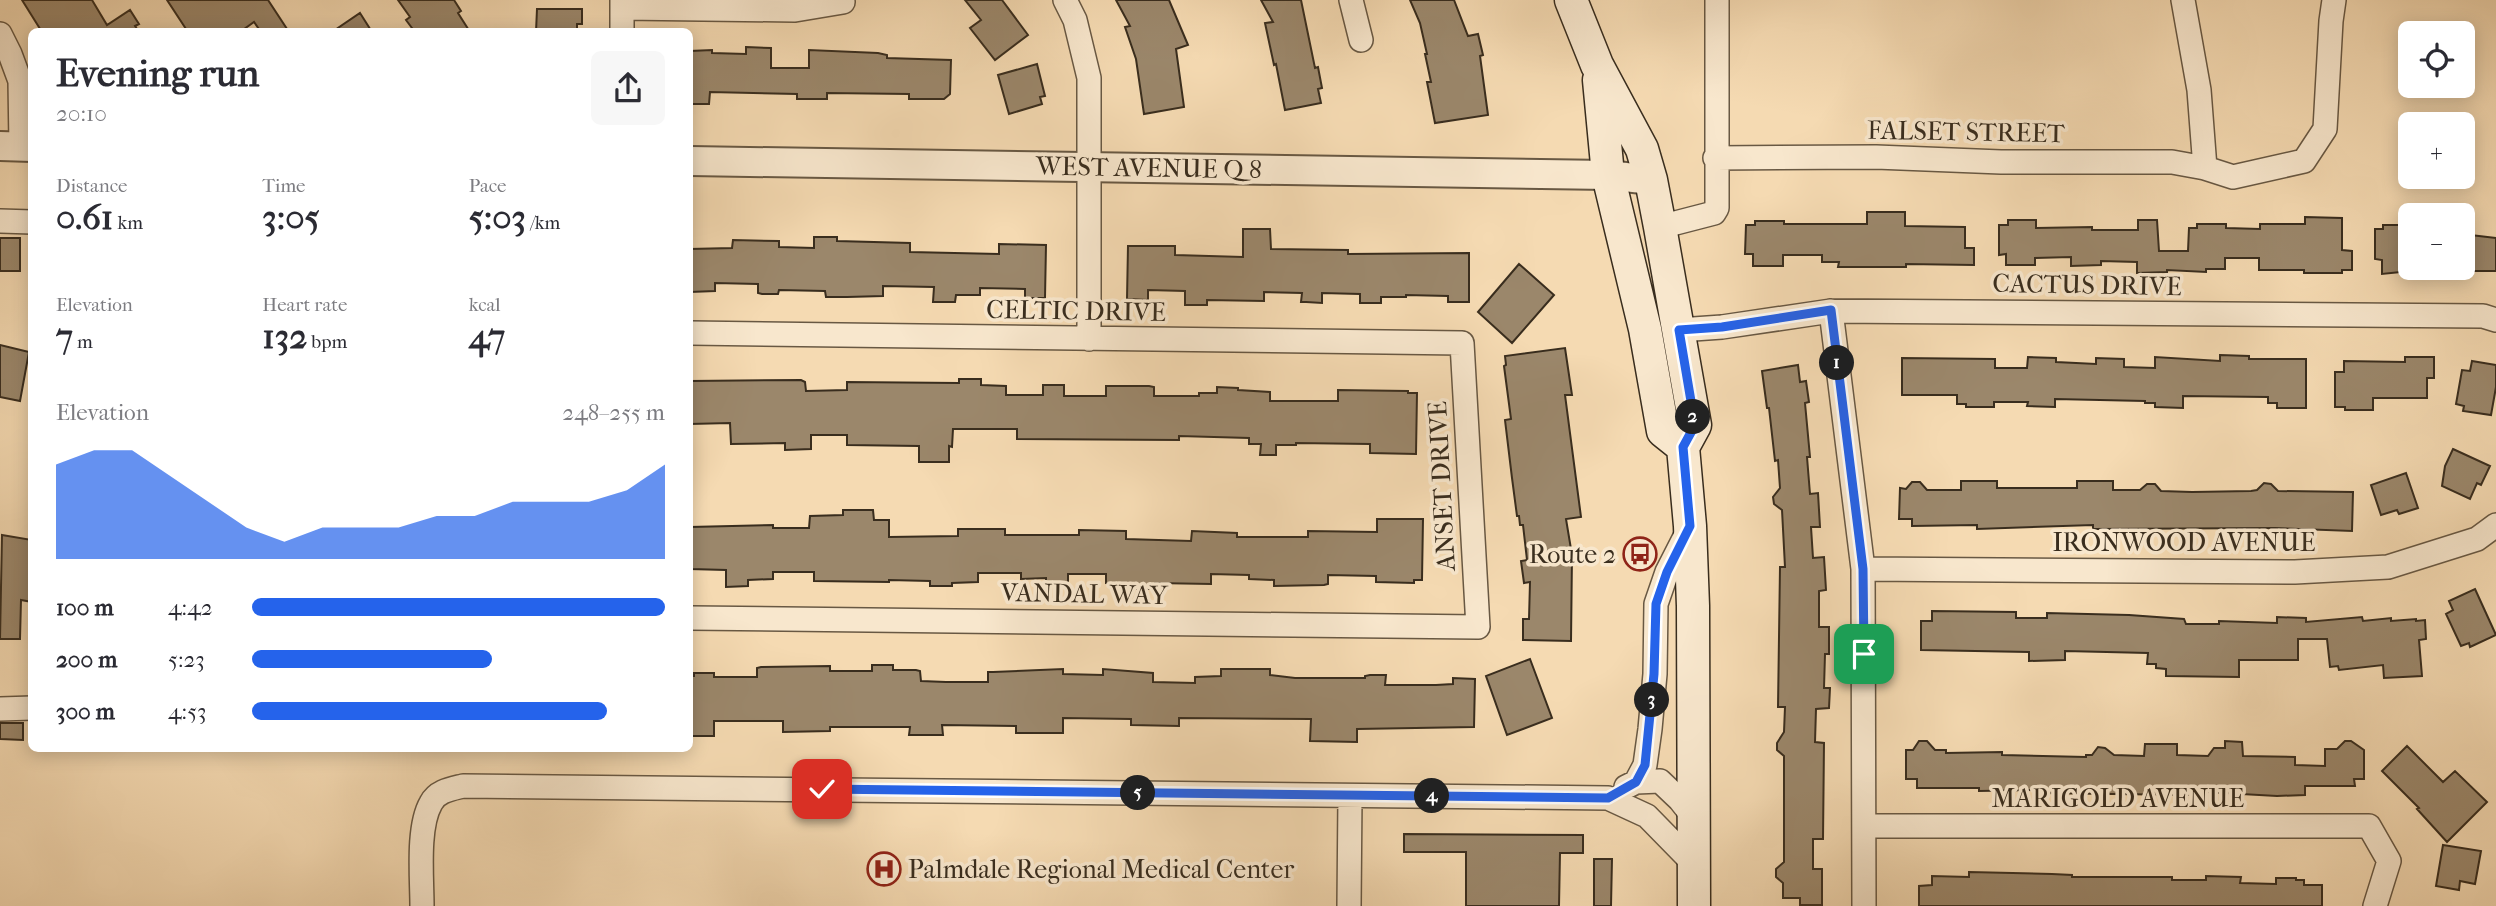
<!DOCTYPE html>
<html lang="en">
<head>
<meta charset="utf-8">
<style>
  body { margin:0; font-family:"IM FELL French Canon",serif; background:#f7f7f7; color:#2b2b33; height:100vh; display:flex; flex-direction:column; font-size:26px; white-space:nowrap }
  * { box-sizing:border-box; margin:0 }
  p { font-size:23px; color:#7c7c81 }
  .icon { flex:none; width:38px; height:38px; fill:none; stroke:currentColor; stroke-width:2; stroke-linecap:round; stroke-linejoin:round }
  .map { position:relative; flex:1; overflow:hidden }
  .sheet { position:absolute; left:28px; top:28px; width:665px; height:724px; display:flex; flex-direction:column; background:#fff; border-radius:10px; box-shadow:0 4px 18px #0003 }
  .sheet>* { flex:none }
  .controls { position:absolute; left:2398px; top:21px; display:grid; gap:14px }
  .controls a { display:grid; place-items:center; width:77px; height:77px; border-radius:10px; background:#fff; box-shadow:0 4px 18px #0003; font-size:35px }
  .pin { position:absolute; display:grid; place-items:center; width:60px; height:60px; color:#fff; margin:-30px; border-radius:14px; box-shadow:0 4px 10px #0006 }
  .km { position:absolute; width:35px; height:35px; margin:-18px; border-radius:50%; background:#222; color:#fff; font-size:19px; line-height:35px; text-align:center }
  .round { display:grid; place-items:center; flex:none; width:74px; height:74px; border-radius:10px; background:#f7f7f7 }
  .headline { display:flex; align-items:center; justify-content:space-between; height:119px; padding:0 28px }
  h1 { font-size:38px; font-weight:700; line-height:52px }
  .figures { display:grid; grid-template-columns:repeat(3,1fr); gap:10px; height:119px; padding:7px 28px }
  .figures div { display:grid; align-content:center }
  .figures b { font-size:35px; font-weight:700 }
  .figures small { font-size:19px; font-weight:400 }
  .figures p { font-size:19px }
  .chart { height:196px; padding:14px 28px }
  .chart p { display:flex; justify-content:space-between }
  .chart svg { width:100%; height:126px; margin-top:7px; fill:#2563eb; opacity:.7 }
  ul { padding:0 28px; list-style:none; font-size:23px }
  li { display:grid; grid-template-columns:112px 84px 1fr; align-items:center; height:52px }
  li i { height:18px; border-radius:9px; background:#2563eb }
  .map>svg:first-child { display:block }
</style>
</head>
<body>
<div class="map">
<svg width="2496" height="906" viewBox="0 0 2496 906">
  <rect width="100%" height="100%" fill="#f5dab2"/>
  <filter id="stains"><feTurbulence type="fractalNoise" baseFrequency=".00286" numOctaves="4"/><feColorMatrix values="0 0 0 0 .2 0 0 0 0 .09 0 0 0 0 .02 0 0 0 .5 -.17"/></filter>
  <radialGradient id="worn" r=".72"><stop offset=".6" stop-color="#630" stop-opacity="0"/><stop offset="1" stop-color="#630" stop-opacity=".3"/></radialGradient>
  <path fill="#9b876b" stroke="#392d1e" stroke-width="2" d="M22 0H92L107 25 130 10 139 24 135 26 139 32H42Z
    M167 0H268L289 32H261L254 22 240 32H188Z
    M398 0H454L461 11 458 13 470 32H415L406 20 410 17Z
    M965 0H1002L1028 35 995 60 970 28 981 20Z
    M1116 0H1169L1188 45 1176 49 1184 107 1144 114 1136 59 1125 27 1130 26Z
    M1261 0H1301L1315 68 1318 67 1322 88 1318 89 1321 103 1285 110 1276 64 1274 65 1265 23 1273 22Z
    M1410 0H1454L1468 36 1478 34 1483 55 1480 56 1488 115 1435 123 1427 82H1431L1425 54H1427L1420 23Z
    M537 9H582V24H577V32H536Z
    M360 13 372 32H332Z
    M746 47 771 48V68H809V50L878 53 887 55V58L951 60 950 94 944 99H909V94L827 93V99H797V94L710 92 709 104H690V51L712 50V53L746 54Z
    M1037 64 1045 96 1040 97 1042 104 1009 114 998 75Z
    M1867 212H1905V226L1965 227V248H1974V265L1906 264V267H1838L1839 262H1822V255H1783V266H1753V254H1745L1746 225H1755V221H1784V224H1867Z
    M2305 217 2342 218V250L2352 251V270H2342V273H2304V270H2259V258H2225V269H2206V272L2167 270V272L2137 273V262L2101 261V265L2071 266V257L2035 258V265H2006V254L1999 255V225H2008V220H2036V228L2092 227V230H2138V220H2157L2159 251H2188L2189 228H2197V224H2226V228L2260 229V224H2305Z
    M2383 225H2410V271L2382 274V260L2375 259V229H2383Z
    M1243 229H1270L1271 249 1348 250V254L1469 253V302H1448V296L1406 295V297H1381V303H1360V294L1322 293V303L1306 302H1301L1302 293 1264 292V301L1207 300V305H1185V291L1148 290V300L1127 299 1128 246H1175V255L1243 257Z
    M2462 234 2496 238V271H2462Z
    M814 237H837V241L910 243V252L999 254V244L1046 245 1045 298H1025V289L980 288V295H956L955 302H933L934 287 883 286V296L847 297H826L825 291 779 290 778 294H762L758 293V284L715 283V291L690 292V249L732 248 733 240 779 241V247L814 248Z
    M0 238H20V271H0Z
    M1519 264 1554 295 1512 343 1478 312Z
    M0 345 29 352 20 401 0 397Z
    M1565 348 1572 395H1565L1581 517 1566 519 1572 555 1571 641 1523 640V619H1529L1530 582 1524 583 1521 561 1527 560 1523 525H1520L1519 516H1517L1512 478 1505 420 1511 419 1504 366 1506 365 1505 356Z
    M2220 355 2249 356V359H2306V408H2277V403H2268V397L2183 396V408L2155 407V403H2145V401L2055 399V407L2027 406 2028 402H1994V407H1966V404H1957V395H1902V358L1995 359V368H2027L2028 357 2056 358V362L2096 364V358L2124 359V367L2155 368V357L2220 361Z
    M2405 357H2434V378H2427V398H2373V410H2345V407H2335V372H2344V361L2405 362Z
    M2472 361 2496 365V387L2491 415 2463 411 2464 406 2456 404 2462 370 2470 371Z
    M1798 365 1800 382 1806 381 1809 402 1805 403 1810 457H1807L1810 494 1818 493 1820 527H1811L1813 558 1824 557 1826 590 1819 591V627H1829V654H1825L1824 688H1830L1829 708 1816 709 1815 742 1824 743 1823 839H1813V869H1822V905H1800V898H1783V883L1776 877V869L1784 862V756L1777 750V743L1784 732 1785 707H1778L1780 567H1785L1782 510 1774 504 1773 497 1780 488 1778 460 1775 461 1769 408H1767L1762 371Z
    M959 379H981V385L1006 386V395H1043V385H1064V396H1106V386H1149L1154 387V396H1199V393H1217V387L1238 388V390L1270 392V401H1338V390L1408 391V393H1417L1416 454 1370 453V444L1296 443V445H1276V455H1260L1261 444H1249V438L1179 436V440L1017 439V429H953L952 447 949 446V462H919V446L847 445V435H811V449L785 450V443L731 444 730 423 690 424V381L801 380 805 382 806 391 847 390V382L959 383Z
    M2453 449 2490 466 2481 485 2477 483 2470 499 2442 486 2445 466Z
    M2406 473 2418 508 2399 514 2397 510 2381 515 2371 485Z
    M1961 481H1997V488H2077V481H2113V490H2140L2147 484H2155L2161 491 2192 492 2251 491 2257 490 2264 483 2271 484 2278 491 2353 492 2352 531 2275 528 2093 529V525L1977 529V525L1912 526V519H1899L1900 488 1906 489 1912 482H1920L1927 490H1961Z
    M843 510H873L874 520H889V537L958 536V529H1005V535H1079V530L1126 531V539L1191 541 1192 531 1237 533V537H1308V531L1377 532V519H1423L1422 580H1414V583L1376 582V576L1328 575V584L1324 585 1274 586V580L1249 579V575L1211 574V584L1155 583V589H1132L1133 585 1106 583V574H1068V584L1046 585V578L1021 579V573H978V582L952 583V586H930V581L889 580V582L814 581V572H773V579L748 580V586L726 587V570L690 569V527L773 525V528H809L810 516 843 515Z
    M2 535 32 540V602L21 600 20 639H0Z
    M2475 589 2496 635 2470 647 2469 643 2461 646 2446 614 2453 610 2449 601Z
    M1932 611 2016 612V618H2047V613L2129 615 2184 619 2186 624H2219V621L2277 623V617L2306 618V622L2362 617 2363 621 2391 618V621L2416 619V621L2425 620 2426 639 2419 640 2422 676 2384 678 2383 665 2339 670 2338 666 2330 667 2327 639H2298V660H2239V677L2166 676V669L2156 668V664H2147L2148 653 2065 651V660L2029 661V652L1921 650V621H1932Z
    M1530 659 1552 718 1507 735 1486 676Z
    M872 665H893V670H916L920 671 921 681 946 682H988V672H993L1063 669V674L1103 675V669L1153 673V682L1195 683V677L1221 676V669H1270V675L1295 678H1365V676L1370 675H1386L1385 685H1436L1453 684V678L1475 679 1474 727 1357 729V742L1310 741 1311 719 1179 718V726L1131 725V719L1063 718V733H1016V726L942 725 943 735H909L910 727H830V731L783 732V721H714V736H690V676H694V673H714V677H757V668L761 667 830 666V671H872Z
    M0 723H23V740L0 739Z
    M1919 741H1927L1935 750H1946V753L2002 752V755L2086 757V755H2092L2098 747 2105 748 2114 755 2144 756 2145 744H2177V755L2208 756 2214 748H2225V741L2242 742 2243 756 2295 757V765L2325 766V749H2337L2345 741H2351L2364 750V779H2354L2355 786H2305V795L2277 796 2188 791V795L2037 793V790L1979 791V788H1917V779H1906V750H1913Z
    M2407 746 2443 782 2455 771 2487 802 2447 842 2417 809 2419 808 2382 771Z
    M1404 834 1583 835V853H1560L1559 906H1466V852H1404Z
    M2443 845 2481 851 2475 884 2460 881 2459 890 2436 886Z
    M1594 859H1612L1611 906H1594Z
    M1969 872 2052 874 2072 875V877H2172V880H2206V876L2241 877 2240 883 2276 884V878H2296V880H2304V885H2322V906H1919V886L1932 885V876L1969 877Z"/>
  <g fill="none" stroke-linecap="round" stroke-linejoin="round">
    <defs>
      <path id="minor" d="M1065 0 1075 20 1089 78V339
        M1351 0 1361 40
        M622 8 795 10 843 2
        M622 32V0
        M0 34 10 54 20 81 21 146
        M1715 158 1876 157 2001 162H2172L2205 168 2199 90 2183 0
        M2205 168 2233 177 2304 161 2325 129 2331 21 2334 0
        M0 221 32 222
        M1660 227 1714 213 1717 208V0
        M1831 311 1863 569 1864 906
        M1679 330 1722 327 1831 311 2483 316 2496 320
        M690 333 1462 343 1478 627 690 618
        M1863 569 2295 572 2388 567 2477 539 2496 525
        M0 709 32 708
        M1636 782 1645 765 1650 729 1655 674 1656 604 1667 572 1689 529
        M1626 787 1636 782 1660 781 1680 800 1695 819
        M1866 826H2369L2389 861 2375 906
        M422 906C422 878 417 827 431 803 437 791 451 789 463 786L1608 798 1647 816 1694 864
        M1349 906 1350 796"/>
      <path id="tertiary" d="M0 146 32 147
        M690 161 1608 175 1651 180"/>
      <path id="secondary" d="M1571 0 1597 65 1642 149 1651 180 1660 227 1695 425 1683 447 1690 526 1693 606 1694 906
        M1599 80 1608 175 1645 329 1663 431 1683 447"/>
    </defs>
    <use href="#minor" stroke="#685843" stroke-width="26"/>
    <use href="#tertiary" stroke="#685843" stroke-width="32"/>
    <use href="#secondary" stroke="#392d1e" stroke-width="35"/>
    <use href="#minor" stroke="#f8e7cd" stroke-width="23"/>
    <use href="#tertiary" stroke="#f8e7cd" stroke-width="28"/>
    <use href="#secondary" stroke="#f8e7cd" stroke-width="32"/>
  </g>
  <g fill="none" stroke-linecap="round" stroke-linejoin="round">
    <defs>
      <path id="route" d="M822 789 1608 798 1636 782 1645 765 1654 674 1656 604 1667 572 1690 526 1683 447 1695 425 1679 330 1722 327 1831 310 1863 569 1864 654"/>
    </defs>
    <use href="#route" stroke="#fff" stroke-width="14"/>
    <use href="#route" stroke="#2563eb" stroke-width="9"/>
  </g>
  <defs>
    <symbol id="bus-ring" viewBox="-11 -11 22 22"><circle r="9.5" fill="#f8e7cd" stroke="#8f2418" stroke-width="1.5"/><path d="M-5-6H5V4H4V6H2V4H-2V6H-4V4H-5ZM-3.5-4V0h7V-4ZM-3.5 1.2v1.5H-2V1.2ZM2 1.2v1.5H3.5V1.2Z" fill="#8f2418"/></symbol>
    <symbol id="hospital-ring" viewBox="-11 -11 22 22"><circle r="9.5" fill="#f8e7cd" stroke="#8f2418" stroke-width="1.5"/><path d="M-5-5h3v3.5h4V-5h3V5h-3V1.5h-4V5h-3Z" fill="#8f2418"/></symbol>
  </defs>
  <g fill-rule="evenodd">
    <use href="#bus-ring" x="1621" y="535" width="38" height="38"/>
    <use href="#hospital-ring" x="865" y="850" width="38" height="38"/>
  </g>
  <g text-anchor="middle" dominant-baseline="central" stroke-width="7" stroke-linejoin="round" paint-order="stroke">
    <g font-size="26" fill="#392d1e" stroke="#f8e7cd">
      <text transform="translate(1966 132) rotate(1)">FALSET STREET</text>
      <text transform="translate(1149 168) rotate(1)">WEST AVENUE Q 8</text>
      <text transform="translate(2087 285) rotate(1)">CACTUS DRIVE</text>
      <text transform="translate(1076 311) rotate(1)">CELTIC DRIVE</text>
      <text transform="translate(1442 486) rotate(-93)">ANSET DRIVE</text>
      <text x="2184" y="542">IRONWOOD AVENUE</text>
      <text transform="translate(1084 594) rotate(1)">VANDAL WAY</text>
      <text x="2118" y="798">MARIGOLD AVENUE</text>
    </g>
    <g font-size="26" fill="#392d1e" stroke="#f8e7cd" text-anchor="end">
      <text x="1616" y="554">Route 2</text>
      <text x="908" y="869" text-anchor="start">Palmdale Regional Medical Center</text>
    </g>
  </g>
  <rect width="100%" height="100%" filter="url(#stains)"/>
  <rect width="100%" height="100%" fill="url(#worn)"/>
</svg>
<div class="controls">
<a><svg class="icon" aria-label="locate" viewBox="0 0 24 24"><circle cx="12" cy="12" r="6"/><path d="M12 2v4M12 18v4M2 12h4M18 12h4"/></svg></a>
<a>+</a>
<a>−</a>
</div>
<div class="pin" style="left:1864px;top:654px;background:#1e9e55"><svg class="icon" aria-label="arrive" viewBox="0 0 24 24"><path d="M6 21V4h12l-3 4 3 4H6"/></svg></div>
<div class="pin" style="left:822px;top:789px;background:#d93025"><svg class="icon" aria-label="check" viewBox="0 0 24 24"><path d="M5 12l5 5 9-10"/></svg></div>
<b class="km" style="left:1837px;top:363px">1</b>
<b class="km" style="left:1693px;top:417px">2</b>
<b class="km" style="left:1652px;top:700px">3</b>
<b class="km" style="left:1432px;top:796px">4</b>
<b class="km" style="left:1138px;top:793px">5</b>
<section class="sheet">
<div class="headline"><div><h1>Evening run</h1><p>20:10</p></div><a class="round"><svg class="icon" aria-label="share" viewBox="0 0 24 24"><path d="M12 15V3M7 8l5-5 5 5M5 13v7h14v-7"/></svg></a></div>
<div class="figures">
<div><p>Distance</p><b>0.61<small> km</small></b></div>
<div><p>Time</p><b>3:05</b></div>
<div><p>Pace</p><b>5:03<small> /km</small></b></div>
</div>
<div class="figures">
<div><p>Elevation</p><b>7<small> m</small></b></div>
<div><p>Heart rate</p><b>132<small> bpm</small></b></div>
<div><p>kcal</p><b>47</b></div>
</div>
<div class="chart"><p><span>Elevation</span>248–255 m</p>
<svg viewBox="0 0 160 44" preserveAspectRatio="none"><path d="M0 44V11L10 6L20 6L30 15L40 24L50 33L60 38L70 33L80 33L90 33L100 29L110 29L120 24L130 24L140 24L150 20L160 11V44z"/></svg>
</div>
<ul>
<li><b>100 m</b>4:42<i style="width:100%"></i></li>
<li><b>200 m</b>5:23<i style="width:58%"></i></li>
<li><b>300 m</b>4:53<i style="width:86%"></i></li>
</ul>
</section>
</div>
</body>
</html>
